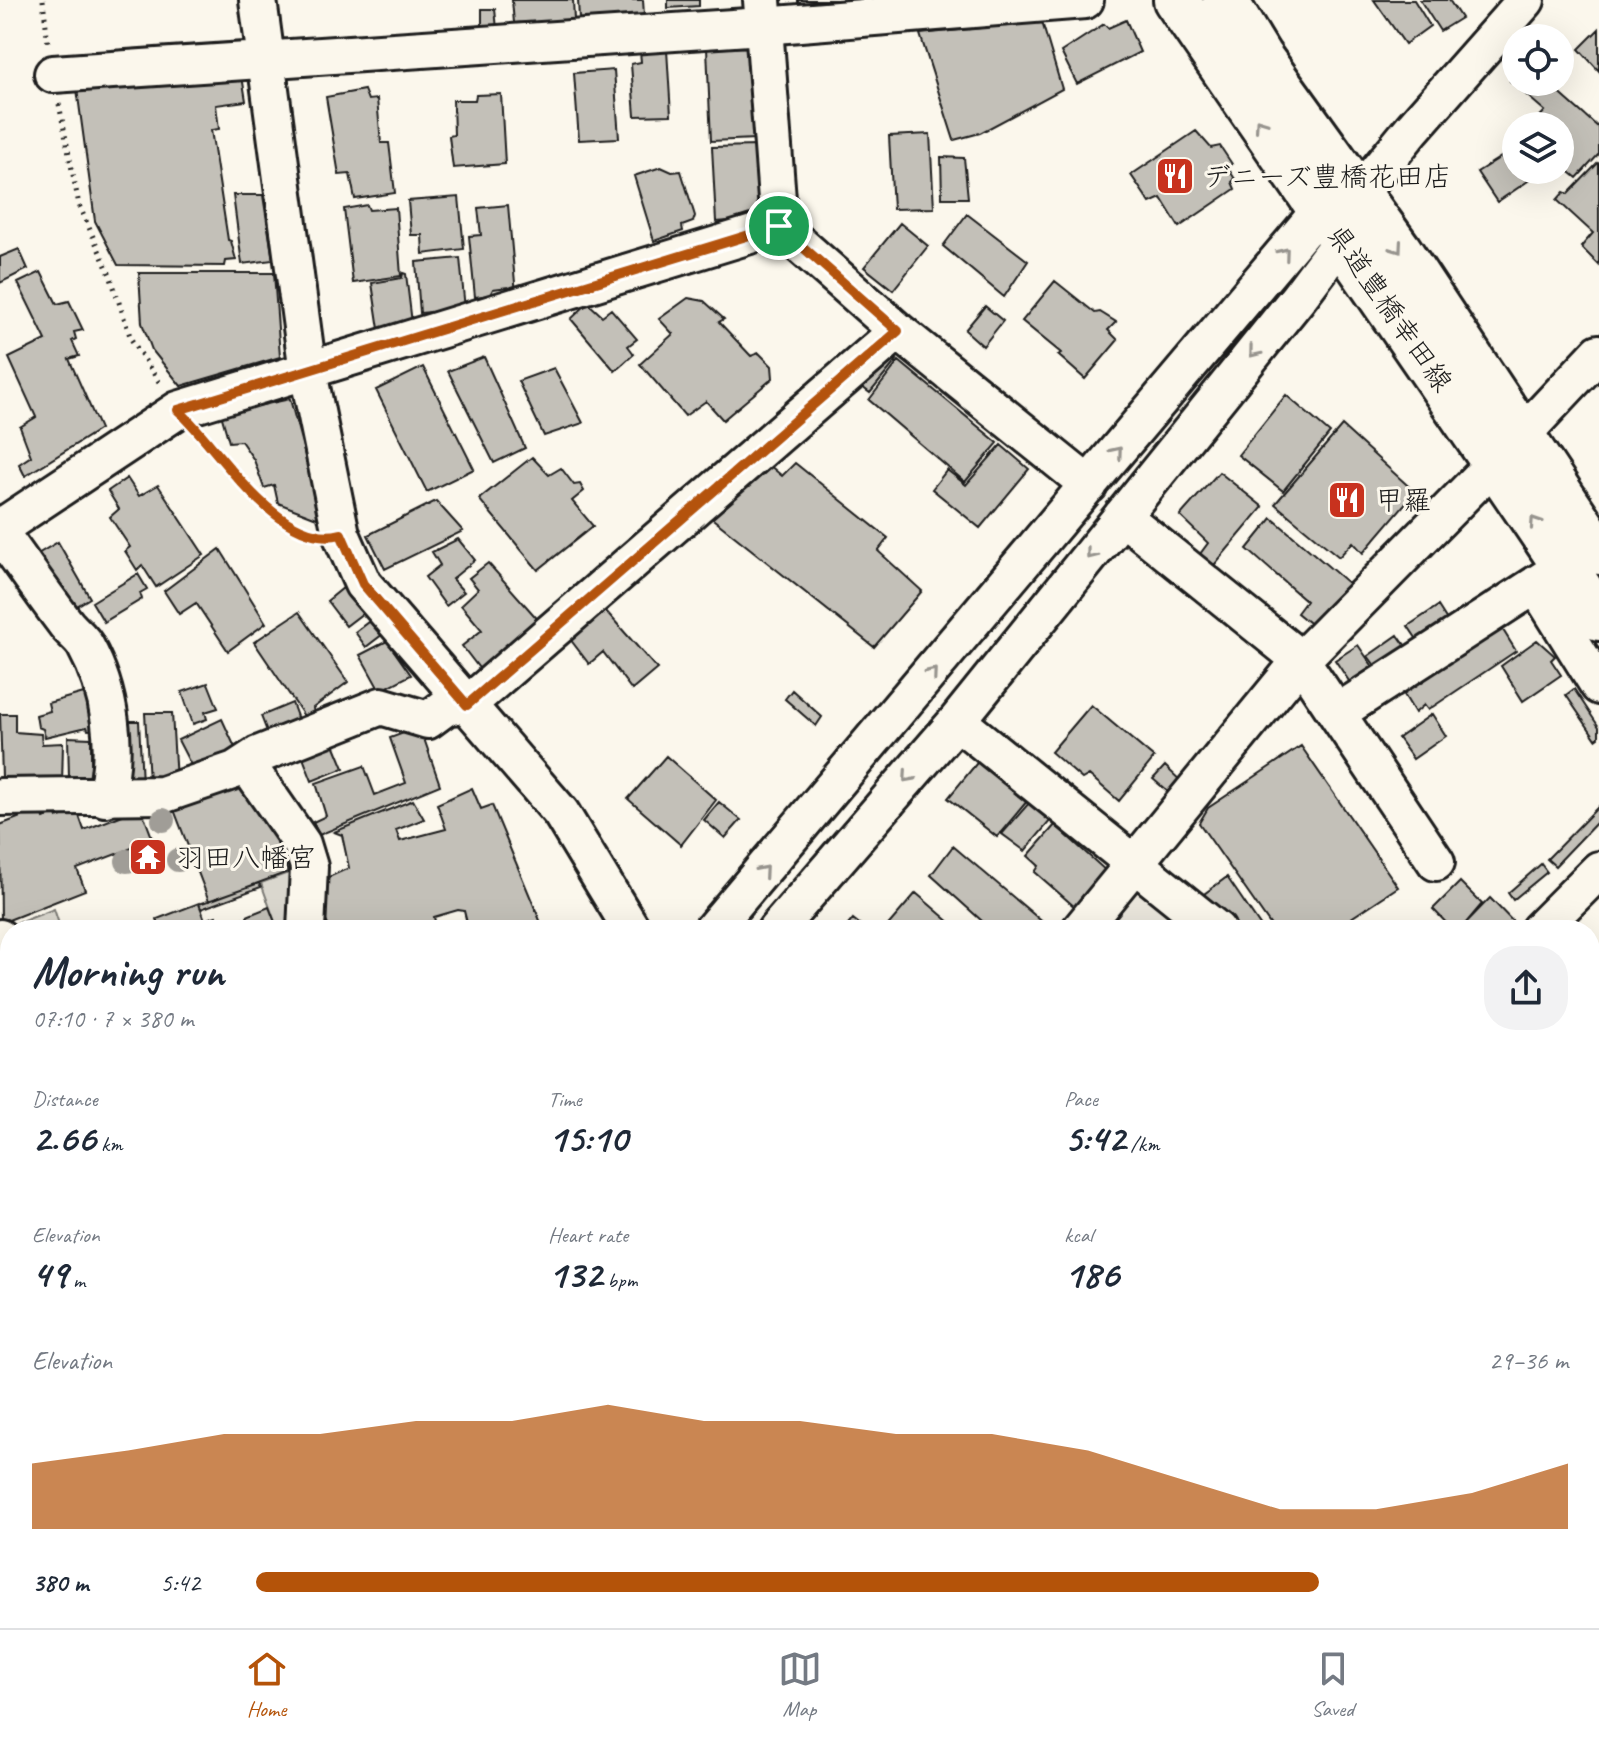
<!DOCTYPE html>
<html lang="en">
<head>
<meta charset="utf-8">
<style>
  body { margin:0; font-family:Caveat,"Klee One",sans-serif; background:#f2f2f3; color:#1f2937; height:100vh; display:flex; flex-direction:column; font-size:30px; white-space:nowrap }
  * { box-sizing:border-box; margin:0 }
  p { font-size:26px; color:#747a83 }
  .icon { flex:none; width:44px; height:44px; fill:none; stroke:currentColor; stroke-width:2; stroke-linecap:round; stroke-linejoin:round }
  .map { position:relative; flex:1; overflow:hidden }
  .drawer { position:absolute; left:0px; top:920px; width:1600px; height:708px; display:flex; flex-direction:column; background:#fff; border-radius:32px 32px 0 0; box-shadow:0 8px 32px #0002 }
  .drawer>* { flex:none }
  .fabs { position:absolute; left:1502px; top:24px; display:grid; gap:16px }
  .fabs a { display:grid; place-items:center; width:72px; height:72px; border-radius:50%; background:#fff; box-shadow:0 8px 32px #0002; font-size:40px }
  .pin { position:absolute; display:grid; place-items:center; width:68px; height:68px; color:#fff; margin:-34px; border:4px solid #fff; border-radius:50%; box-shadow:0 2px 8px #0007 }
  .round { display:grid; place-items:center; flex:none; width:84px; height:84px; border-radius:32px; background:#f2f2f3 }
  .headline { display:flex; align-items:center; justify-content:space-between; height:136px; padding:0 32px }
  h1 { font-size:44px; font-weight:700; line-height:60px }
  .metrics { display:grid; grid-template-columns:repeat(3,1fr); gap:12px; height:136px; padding:8px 32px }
  .metrics div { display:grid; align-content:center }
  .metrics b { font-size:40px; font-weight:700 }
  .metrics small { font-size:22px; font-weight:400 }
  .metrics p { font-size:22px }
  .chart { height:224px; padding:16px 32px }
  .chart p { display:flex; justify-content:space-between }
  .chart svg { width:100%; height:144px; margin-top:8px; fill:#b45309; opacity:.7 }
  ul { padding:0 32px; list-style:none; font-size:26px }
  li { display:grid; grid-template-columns:128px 96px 1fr; align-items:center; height:60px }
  li i { height:20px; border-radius:10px; background:#b45309 }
  .dock { display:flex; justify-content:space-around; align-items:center; height:112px; border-top:2px solid #e0e1e3; background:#fff; font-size:22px; color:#747a83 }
  .dock a { display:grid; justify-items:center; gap:4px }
  .dock .current { color:#b45309 }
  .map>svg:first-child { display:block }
</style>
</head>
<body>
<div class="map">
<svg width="1599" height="1628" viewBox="0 0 1599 1628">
  <rect width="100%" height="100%" fill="#fbf7ec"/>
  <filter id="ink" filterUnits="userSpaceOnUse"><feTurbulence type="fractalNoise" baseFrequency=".0125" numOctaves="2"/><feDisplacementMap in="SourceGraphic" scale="16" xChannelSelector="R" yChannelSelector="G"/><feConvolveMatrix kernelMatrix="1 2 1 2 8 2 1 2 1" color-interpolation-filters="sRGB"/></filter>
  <g filter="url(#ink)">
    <path fill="#eae6dc" d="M1133 883 1189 930H1094Z
      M676 1618H1054L1061 1628H669Z
      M1089 1618H1232L1222 1628H1096Z"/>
    <path fill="#dad7ce" stroke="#7b7a75" stroke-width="2" d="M299 869 297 930H278L261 883Z
      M54 909 61 930 5 928Z"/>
    <path fill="#c3c0b8" stroke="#1c1c1c" stroke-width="2" d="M512 0H573L574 20 514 23Z
      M578 0H643L644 15 579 19Z
      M668 0H699V6L668 8Z
      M798 0H849V4L798 6Z
      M1374 0H1414L1430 26 1405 44Z
      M1420 0H1449L1461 18 1440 31Z
      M482 9H495L497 29H482Z
      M1126 20 1140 52 1077 84 1061 52 1104 24 1108 28Z
      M1042 22 1062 89 980 133 954 140 920 34Z
      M1599 29V71L1579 49Z
      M747 47 751 50 755 139 711 141 707 48Z
      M667 50 671 115 635 116 631 64 641 62 640 51Z
      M614 70 619 138 579 140 574 73Z
      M1516 74V82H1547L1599 128V154L1577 178 1560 164V126H1531L1545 111 1510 81Z
      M242 76 246 101 216 105 219 129 211 130 228 240 231 241 236 260 226 261 225 266 118 265 95 221 77 89Z
      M364 90 368 100 377 99 381 143H389L395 193 355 199 350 174 339 175 326 97Z
      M501 94 505 164 453 168 449 136 454 135 453 100H475L476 95Z
      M1196 131 1211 148 1220 146 1232 164 1228 168 1235 179 1232 182 1235 189 1179 227 1161 198 1150 203 1131 175Z
      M930 134 934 208 893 209 889 136Z
      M758 146 761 213 755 219 716 222 712 147Z
      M1512 150 1516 170H1525L1531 179 1497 202 1477 172Z
      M941 157 964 158 968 198H942Z
      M1598 163 1599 164V265L1581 247 1593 233 1557 200 1564 192 1568 194Z
      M661 167 672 172 681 171 695 216 693 222 682 226 683 231 654 241 634 176Z
      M233 195H263L273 260 242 264Z
      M459 197 464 249 423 254 422 235H411L408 201Z
      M367 205 369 210 396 208 401 276 353 283 344 209Z
      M508 205 516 294H511L508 287 493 289 490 295 475 297 469 236 481 235 478 208Z
      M967 214 1028 261 1004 297 943 246Z
      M900 223 928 246 893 290 864 267Z
      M19 249 28 269 0 283V257Z
      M19 249 28 269 0 283V257Z
      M460 258 465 309 420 313 416 262Z
      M41 272 57 304 69 301 83 330 74 332 76 339 72 341 79 356 69 359 100 429 25 476 19 464 31 456 20 427 36 417 9 358 46 340 18 283Z
      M41 272 57 304 69 301 83 330 74 332 76 339 72 341 79 356 69 359 100 429 25 476 19 464 31 456 20 427 36 417 9 358 46 340 18 283Z
      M139 273H274L280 357 181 386 152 350 142 323Z
      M403 273 406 274 412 323 379 329 372 283 402 278Z
      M1055 281 1095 313 1100 312 1116 322 1108 330 1118 340 1085 379 1058 355 1061 353 1022 321Z
      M688 298 704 301 724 319 719 322 751 356 759 353 772 366 773 378 723 420 706 401 685 416 640 364 673 334 659 319Z
      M588 303 602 316 611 309 637 339 628 346 634 354 615 371 571 319Z
      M985 306 1003 321 983 346 965 330Z
      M891 355 897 360 870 393 858 384Z
      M484 357 525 448 494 463 448 371Z
      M899 361 998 443 965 482 869 400Z
      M423 367 474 469 427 492 376 390Z
      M554 368 583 423 544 436 518 381Z
      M1286 395 1330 433 1283 491 1238 455Z
      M290 399 322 520 278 503 274 485 264 488 254 460 241 441 229 442 221 414Z
      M1342 426 1415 492 1363 553 1353 542 1339 557 1275 504Z
      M1001 445 1029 469 980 528 932 489 947 470 966 485Z
      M532 457 549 475 561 468 574 485 580 484 584 491 572 501 593 526 538 570 479 499Z
      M795 463 888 538 878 551 922 591 874 647 709 516 768 464 782 476Z
      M1219 472 1263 507 1210 570 1197 558 1208 543 1180 516Z
      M127 478 139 496 158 485 204 555 156 587 142 565 137 570 125 551 130 547 110 517 119 509 108 491Z
      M436 501 463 531 385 569 368 535Z
      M1272 518 1349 584 1313 626 1297 613 1306 601 1247 549Z
      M458 539 475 560 452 579 464 592 446 606 425 577 440 565 432 552Z
      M58 542 90 598 70 610 36 555Z
      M220 549 266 623 228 651 196 603 179 614 164 591Z
      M488 563 541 623 482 672 462 646 482 630 461 605 478 589 469 578Z
      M138 574 147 589 140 593 142 599 104 622 92 602Z
      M343 588 363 613 346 626 327 601Z
      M1438 606 1452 628 1422 647 1408 626Z
      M605 610 657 669 632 690 603 652 589 664 570 639Z
      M299 612 348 682 313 708 314 714 306 719 254 642Z
      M1501 616 1508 627 1503 630 1516 651 1428 710 1424 705 1415 713 1400 688Z
      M372 619 383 634 366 647 355 632Z
      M1398 635 1412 655 1382 675 1368 656Z
      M1537 640 1555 656 1551 660 1561 675 1523 701 1501 666Z
      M387 641 411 675 380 691 360 655Z
      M1358 645 1378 674 1355 690 1335 660Z
      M208 683 218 708 205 712 207 719 193 724 182 692Z
      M1574 689 1599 727V737L1596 739 1566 695Z
      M792 690 822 717 816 726 785 699Z
      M91 691 99 729 88 730 87 727 45 737 43 729 38 727 36 715 50 711 48 703Z
      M292 703 299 722 268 734 261 716Z
      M1091 705 1154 758 1119 801 1089 775 1082 779 1051 752Z
      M145 713H172L176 781H149Z
      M0 714H15V732L41 734 42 744 63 743 62 784 2 777Z
      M1432 714 1446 736 1413 759 1398 738Z
      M222 719 238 754 195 773 178 740Z
      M122 721H139L142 784 124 785Z
      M420 727 440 785 319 835 313 822 326 816 316 783 364 766 375 795 406 783 390 738Z
      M68 737 91 738V776L69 777Z
      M332 739 344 768 312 781 300 750Z
      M1301 746 1398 887 1333 930H1274L1199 823 1208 808Z
      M666 756 716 800 681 845 628 799Z
      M981 758 1028 800 997 837 948 798Z
      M1165 766 1184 784 1174 797 1153 779Z
      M239 780 268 820 288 872 209 901 173 807Z
      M472 788 481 809 492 805 544 930H464L462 925 467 923 464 911 458 910 434 917 437 930H413L412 927 330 930 321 909 327 906 320 881 349 868 342 835 334 832 413 800 424 819 396 830 400 841 446 829 437 804Z
      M719 802 741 820 725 838 704 820Z
      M1029 803 1051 820 1025 851 1002 834Z
      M1599 806V820L1555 866 1547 859Z
      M141 808 153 840 77 869 85 890 1 923 0 825 41 809 44 818 55 814 57 818 77 810 84 830Z
      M1055 825 1106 871 1076 908 1035 872 1039 866 1028 856Z
      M953 846 1052 930H992L931 875Z
      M1541 864 1547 872 1513 900 1508 893Z
      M1227 877 1263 930H1238L1219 914 1204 894Z
      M1460 882 1482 904 1460 930H1453L1433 909Z
      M259 883 261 887 201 909 199 904Z
      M916 893 959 930H884Z
      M1490 898 1519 928 1517 930 1462 927Z
      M199 903 205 920 216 916 220 926 242 918 244 925 250 923 247 916 269 907 278 930H161L157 919Z
      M853 919 867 930H844Z
      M1599 950V971L1590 960Z
      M1590 988 1599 999V1066L1591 1072Z
      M10 1191V1224L0 1227V1195Z
      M0 1304 10 1327V1369L0 1374Z
      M0 1547 10 1565V1607L0 1590Z
      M343 1618H382L384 1625 331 1628 330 1624Z
      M426 1618H466L448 1628H431Z
      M520 1618H568L573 1628H525Z
      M649 1618H683L689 1628H648Z
      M730 1618H784L766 1628H736Z
      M789 1618H829L813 1628H797Z
      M921 1618H1023L1032 1628H928Z
      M1287 1618H1369L1358 1628H1276Z
      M1449 1618H1517L1506 1628H1458Z"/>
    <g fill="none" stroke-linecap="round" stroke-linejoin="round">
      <path stroke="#dad6cd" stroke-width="36" stroke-dasharray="36 18" stroke-linecap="butt" d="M1590 1428 1599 1436"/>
      <defs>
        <path id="minor" d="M258 0 308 372 341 534 363 584 561 813 632 930
          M762 0 779 226 898 331 1089 485
          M53 74 763 26 1085 0
          M1523 434 1599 353
          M1122 516 1301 660 1436 862
          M0 528 178 410 779 226
          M0 533C22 563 43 594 66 624 72 632 82 638 86 647 110 690 119 750 105 798
          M1536 585 1599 686
          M1337 713 1565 566
          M957 721 1217 930
          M246 763 302 844 309 867 306 930
          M0 797 162 795 235 770 258 755 381 706 428 720 447 706 467 705 898 331
          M712 930 1321 209 1358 195 1412 129 1526 0
          M776 930 957 721 1298 298 1343 238 1351 216
          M1080 930 1301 660 1496 462
          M1539 930 1599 870
          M0 938 10 952
          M0 1005 10 1000
          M0 1045 10 1041
          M0 1179 10 1176
          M1590 1265 1599 1256
          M313 1618 317 1628
          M502 1618 506 1628
          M1077 1618 1084 1628
          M39 1628 43 1625
          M138 1628 146 1618
          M197 1628 206 1618
          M1250 1628 1259 1618"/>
        <path id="major" d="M1176 0C1317 206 1461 410 1599 618
          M1225 0 1259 56 1399 250 1599 552"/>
      </defs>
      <use href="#minor" stroke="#1c1c1c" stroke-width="42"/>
      <use href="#major" stroke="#1c1c1c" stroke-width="50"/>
      <path stroke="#1c1c1c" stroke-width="5" stroke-dasharray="2 6" stroke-linecap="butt" d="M43 0 48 43
        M59 104 79 205 110 275 131 339 161 385
        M203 435C234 476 258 509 306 530"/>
      <use href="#minor" stroke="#fbf7ec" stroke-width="36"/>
      <use href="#major" stroke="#fbf7ec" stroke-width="44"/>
      <path stroke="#1c1c1c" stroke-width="6" d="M1590 1436 1599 1428
        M1590 1462 1599 1453
        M1590 1602 1599 1592
        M1375 1628 1386 1618
        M1403 1628 1415 1618
        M1565 1628 1575 1618
        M1594 1628 1599 1623"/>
    </g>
    <g fill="#a09d97">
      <circle cx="163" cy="820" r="12"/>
      <circle cx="178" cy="860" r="12"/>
      <circle cx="127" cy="861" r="12"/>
    </g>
    <defs><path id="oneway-chevron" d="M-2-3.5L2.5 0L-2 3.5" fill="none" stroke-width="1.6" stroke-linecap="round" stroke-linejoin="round" transform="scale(2)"/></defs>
    <g stroke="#97948e">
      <use href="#oneway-chevron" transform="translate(1260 124) rotate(-125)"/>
      <use href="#oneway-chevron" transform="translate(1397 248) rotate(55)"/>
      <use href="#oneway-chevron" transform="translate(1284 253) rotate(-50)"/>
      <use href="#oneway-chevron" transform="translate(1254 352) rotate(129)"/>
      <use href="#oneway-chevron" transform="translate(1117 452) rotate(-50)"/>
      <use href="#oneway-chevron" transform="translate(1535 522) rotate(-124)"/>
      <use href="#oneway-chevron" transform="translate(1091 554) rotate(129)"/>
      <use href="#oneway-chevron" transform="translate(932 673) rotate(-50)"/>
      <use href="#oneway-chevron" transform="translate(908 777) rotate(131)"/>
      <use href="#oneway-chevron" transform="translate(763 871) rotate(-49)"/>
    </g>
  </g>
  <g fill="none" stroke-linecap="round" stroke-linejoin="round" filter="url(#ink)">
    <defs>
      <path id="route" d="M779 226 898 331 467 705 363 584 341 534C278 551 218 446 178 410Z"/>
    </defs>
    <use href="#route" stroke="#fff" stroke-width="16"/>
    <use href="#route" stroke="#b45309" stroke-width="10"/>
  </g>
  <defs>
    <symbol id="restaurant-square" viewBox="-11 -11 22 22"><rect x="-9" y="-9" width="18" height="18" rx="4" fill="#c8321e" stroke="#fbf7ec"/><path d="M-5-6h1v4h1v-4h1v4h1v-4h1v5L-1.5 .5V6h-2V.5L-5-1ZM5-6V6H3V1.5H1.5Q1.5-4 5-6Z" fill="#fff"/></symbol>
    <symbol id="temple-square" viewBox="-11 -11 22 22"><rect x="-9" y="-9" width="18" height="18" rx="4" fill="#c8321e" stroke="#fbf7ec"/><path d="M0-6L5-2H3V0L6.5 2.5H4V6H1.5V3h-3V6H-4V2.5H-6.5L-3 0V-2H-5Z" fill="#fff"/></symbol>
  </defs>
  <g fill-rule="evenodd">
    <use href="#restaurant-square" x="1153" y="154" width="44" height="44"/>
    <use href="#restaurant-square" x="1325" y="478" width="44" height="44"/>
    <use href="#temple-square" x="126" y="835" width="44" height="44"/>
  </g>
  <g text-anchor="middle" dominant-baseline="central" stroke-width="6" stroke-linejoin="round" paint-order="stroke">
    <g font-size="28" fill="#1c1c1c" stroke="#fbf7ec" text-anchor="start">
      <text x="1203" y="176">デニーズ豊橋花田店</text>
      <text x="1375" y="500">甲羅</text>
      <text x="176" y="857">羽田八幡宮</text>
    </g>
    <g font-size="28" fill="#1c1c1c" stroke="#fbf7ec">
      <text transform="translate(1390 308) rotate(55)">県道豊橋幸田線</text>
    </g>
  </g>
</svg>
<div class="fabs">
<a><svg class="icon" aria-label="locate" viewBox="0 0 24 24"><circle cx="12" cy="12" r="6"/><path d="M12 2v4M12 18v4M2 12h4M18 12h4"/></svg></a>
<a><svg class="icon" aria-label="layers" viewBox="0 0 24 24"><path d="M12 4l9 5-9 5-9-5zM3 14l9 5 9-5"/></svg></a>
</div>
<div class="pin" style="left:779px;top:226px;background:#1e9e55"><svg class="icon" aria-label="arrive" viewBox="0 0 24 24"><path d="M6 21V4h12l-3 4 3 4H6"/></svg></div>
<section class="drawer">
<div class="headline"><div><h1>Morning run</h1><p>07:10 · 7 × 380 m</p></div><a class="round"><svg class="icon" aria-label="share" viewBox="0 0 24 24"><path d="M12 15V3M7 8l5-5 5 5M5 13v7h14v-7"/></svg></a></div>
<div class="metrics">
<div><p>Distance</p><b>2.66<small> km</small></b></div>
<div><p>Time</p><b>15:10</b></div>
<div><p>Pace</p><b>5:42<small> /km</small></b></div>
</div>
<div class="metrics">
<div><p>Elevation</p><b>49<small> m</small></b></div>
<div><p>Heart rate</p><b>132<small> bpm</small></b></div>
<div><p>kcal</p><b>186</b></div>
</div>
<div class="chart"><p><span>Elevation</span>29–36 m</p>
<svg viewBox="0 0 160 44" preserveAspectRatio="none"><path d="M0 44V24L10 20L20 15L30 15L40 11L50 11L60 6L70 11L80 11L90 15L100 15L110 20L120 29L130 38L140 38L150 33L160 24V44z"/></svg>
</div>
<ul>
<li><b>380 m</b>5:42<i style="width:81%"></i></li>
</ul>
</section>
</div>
<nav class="dock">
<a class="current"><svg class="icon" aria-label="home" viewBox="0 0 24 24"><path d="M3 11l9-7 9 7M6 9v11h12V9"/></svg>Home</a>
<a><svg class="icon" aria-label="map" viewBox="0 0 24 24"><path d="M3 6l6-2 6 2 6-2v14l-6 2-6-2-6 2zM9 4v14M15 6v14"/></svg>Map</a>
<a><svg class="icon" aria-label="saved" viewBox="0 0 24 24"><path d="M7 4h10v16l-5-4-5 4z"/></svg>Saved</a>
</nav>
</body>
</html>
